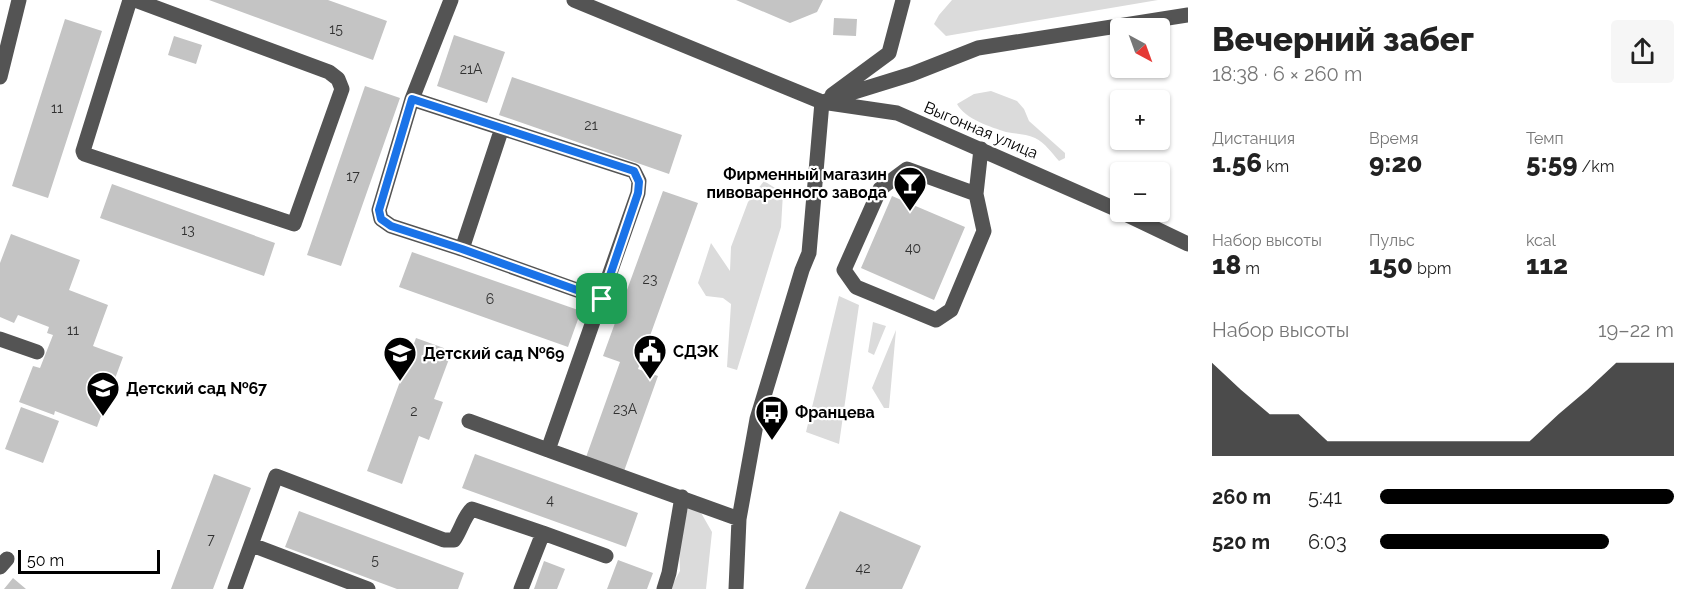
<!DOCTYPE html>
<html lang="ru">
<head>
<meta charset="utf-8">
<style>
  body { margin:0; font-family:Raleway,sans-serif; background:#f6f6f6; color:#222; height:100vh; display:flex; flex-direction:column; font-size:22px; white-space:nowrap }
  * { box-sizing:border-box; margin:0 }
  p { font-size:20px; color:#767676 }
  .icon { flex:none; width:33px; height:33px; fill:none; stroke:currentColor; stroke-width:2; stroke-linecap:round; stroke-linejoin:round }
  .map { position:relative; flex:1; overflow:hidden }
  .details { display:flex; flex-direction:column; background:#fff; width:510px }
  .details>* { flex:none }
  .needle { width:39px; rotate:139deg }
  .controls { position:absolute; left:1110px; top:18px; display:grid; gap:12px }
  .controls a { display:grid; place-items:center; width:60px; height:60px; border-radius:6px; background:#fff; box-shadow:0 2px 4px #0004; font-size:30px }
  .scale { position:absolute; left:18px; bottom:15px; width:142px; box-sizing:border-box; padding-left:6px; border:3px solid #000; border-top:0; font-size:16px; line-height:21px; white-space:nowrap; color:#000; -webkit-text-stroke:4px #fff; paint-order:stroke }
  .pin { position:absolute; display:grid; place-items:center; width:51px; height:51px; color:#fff; margin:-26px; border-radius:12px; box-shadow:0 3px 9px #0006 }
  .round { display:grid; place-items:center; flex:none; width:63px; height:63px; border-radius:6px; background:#f6f6f6 }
  .overview { display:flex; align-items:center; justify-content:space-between; height:102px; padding:0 24px }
  h1 { font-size:33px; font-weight:800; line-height:45px }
  .figures { display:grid; grid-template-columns:repeat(3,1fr); gap:9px; height:102px; padding:6px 24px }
  .figures div { display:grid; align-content:center }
  .figures b { font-size:26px; font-weight:800 }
  .figures small { font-size:16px; font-weight:400 }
  .figures p { font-size:16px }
  .chart { height:168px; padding:12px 24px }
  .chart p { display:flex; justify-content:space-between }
  .chart svg { width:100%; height:108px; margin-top:6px; fill:#000; opacity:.7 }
  ul { padding:0 24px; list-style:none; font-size:20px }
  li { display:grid; grid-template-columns:96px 72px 1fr; align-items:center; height:45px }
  li i { height:15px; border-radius:8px; background:#000 }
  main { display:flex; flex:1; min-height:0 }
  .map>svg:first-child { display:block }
</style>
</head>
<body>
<main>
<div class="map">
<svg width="1188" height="589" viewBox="0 0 1188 589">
  <rect width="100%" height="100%" fill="#fff"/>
  <path fill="#dbdbdb" d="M952 0H1158L946 36 934 24 939 15Z
    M991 91 1017 101 1024 109 1029 121 1065 153V158L1059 161C1052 153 1045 143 1035 138 1026 134 1016 134 1006 132 991 127 965 119 957 104L974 94Z
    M764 181 783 193 781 227 737 370 727 367 731 304 723 298 706 296 698 283 711 243 730 271 731 247 748 202Z
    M839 296 859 305 839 444 806 432Z
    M873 322 886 326 874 355 868 352Z
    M896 330 889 408H884L872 388Z
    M688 508 700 511 712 532 706 589H670L680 571 679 542Z"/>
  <path fill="#c4c4c4" d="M209 0H328L387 21 373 60Z
    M736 0H823L817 12 790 23Z
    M834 18 857 19 856 36 833 35Z
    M65 19 102 31 48 198 12 186Z
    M454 35 505 52 487 103 437 86Z
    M174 36 202 45 196 64 168 55Z
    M512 77 682 135 669 174 499 115Z
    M365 86 400 98 341 266 307 255Z
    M112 184 275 243 264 276 100 218Z
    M663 191 698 203 638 369 658 376 623 474 585 460 620 362 603 356Z
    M892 196 965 227 934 300 861 268Z
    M11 234 80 260 69 290 108 305 93 346 123 357 97 427 55 411 54 415 19 402 33 366 40 368 53 335 47 333 49 327 18 315 14 323 0 317V263Z
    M412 252 581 311 568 347 399 287Z
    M416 338 452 351 434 399 443 402 429 440 419 436 402 484 367 471Z
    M21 407 59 421 43 463 5 449Z
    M475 454 638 513 626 547 462 488Z
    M214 474 251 488 213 589H171Z
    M299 511 464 573 458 589H397L285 547Z
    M840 511 921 546 902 589H805Z
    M618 560 653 573 647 589H607Z
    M544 561 565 569 557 589H534Z
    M13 578 26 589H4Z"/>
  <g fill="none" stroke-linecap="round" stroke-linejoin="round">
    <path stroke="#545454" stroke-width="15" d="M130 0 83 151 84 154 294 224 342 89 338 79 329 72 135 0
      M451 0 412 99 379 210 381 219 391 226 462 249 602 299
      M574 0 822 102 897 113 1120 211
      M0 77 19 0
      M832 95 889 53 903 0
      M412 99 634 171 639 181 638 193 548 450 739 519
      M828 100 912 74 978 48 1188 15
      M976 194 907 169 880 189 844 270 856 287 936 320 951 310 984 231 976 194 981 149
      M1121 212 1188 244
      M462 249 502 128
      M0 339 37 352
      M469 421 548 450
      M543 533 606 556
      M252 545 368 589
      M0 567 7 559
      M235 589 276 476 444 540H454C461 530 464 516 472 509L543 533 521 589
      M664 589 669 573 682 497
      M736 589 739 519 757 419 802 270 809 253 822 102"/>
  </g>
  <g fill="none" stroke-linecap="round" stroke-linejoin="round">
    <defs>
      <path id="route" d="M412 99 634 171 639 182 638 193 602 299 462 249 391 226 381 219 379 210Z"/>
    </defs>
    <use href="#route" stroke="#fff" stroke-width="12"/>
    <use href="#route" stroke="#1a73e8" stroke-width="8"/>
  </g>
  <defs>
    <symbol id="bar-pin" viewBox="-11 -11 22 30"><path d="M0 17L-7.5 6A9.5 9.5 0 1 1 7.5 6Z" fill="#000" stroke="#fff"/><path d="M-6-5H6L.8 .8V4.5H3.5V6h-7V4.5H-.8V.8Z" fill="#fff"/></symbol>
    <symbol id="civic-pin" viewBox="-11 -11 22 30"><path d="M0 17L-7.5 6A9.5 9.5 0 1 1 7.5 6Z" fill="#000" stroke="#fff"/><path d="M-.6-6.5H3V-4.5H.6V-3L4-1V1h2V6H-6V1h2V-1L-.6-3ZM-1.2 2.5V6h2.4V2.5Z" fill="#fff"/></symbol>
    <symbol id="school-pin" viewBox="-11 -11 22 30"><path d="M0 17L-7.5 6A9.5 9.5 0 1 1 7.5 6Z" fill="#000" stroke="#fff"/><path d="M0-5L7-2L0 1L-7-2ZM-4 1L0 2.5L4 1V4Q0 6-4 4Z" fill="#fff"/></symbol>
    <symbol id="bus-pin" viewBox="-11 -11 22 30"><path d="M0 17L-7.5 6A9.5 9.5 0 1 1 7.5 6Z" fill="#000" stroke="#fff"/><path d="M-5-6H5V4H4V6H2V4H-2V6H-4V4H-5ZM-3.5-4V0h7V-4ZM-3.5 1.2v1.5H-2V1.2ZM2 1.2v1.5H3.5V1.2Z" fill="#fff"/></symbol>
  </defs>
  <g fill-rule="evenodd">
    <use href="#bar-pin" x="891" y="164" width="38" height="52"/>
    <use href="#civic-pin" x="631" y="332" width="38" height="52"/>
    <use href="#school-pin" x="381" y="334" width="38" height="52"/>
    <use href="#school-pin" x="84" y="369" width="38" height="52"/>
    <use href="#bus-pin" x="753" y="393" width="38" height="52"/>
  </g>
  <g text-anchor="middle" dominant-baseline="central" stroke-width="4.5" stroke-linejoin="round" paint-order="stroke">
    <g font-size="14" fill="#313131">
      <text x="336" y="29">15</text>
      <text x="471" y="69">21А</text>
      <text x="57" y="108">11</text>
      <text x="591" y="125">21</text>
      <text x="353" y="176">17</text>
      <text x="188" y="230">13</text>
      <text x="913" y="248">40</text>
      <text x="650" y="279">23</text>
      <text x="490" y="299">6</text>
      <text x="73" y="330">11</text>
      <text x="625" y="409">23А</text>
      <text x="414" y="411">2</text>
      <text x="550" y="500">4</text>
      <text x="211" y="539">7</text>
      <text x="375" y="560">5</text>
      <text x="863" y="568">42</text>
    </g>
    <g font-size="16" fill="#000" stroke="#fff">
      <text transform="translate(981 130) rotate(23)">Выгонная улица</text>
    </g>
    <g font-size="16" font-weight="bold" fill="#000" stroke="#fff" text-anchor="start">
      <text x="887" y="174" text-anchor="end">Фирменный магазин<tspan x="887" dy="18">пивоваренного завода</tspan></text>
      <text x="673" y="351">СДЭК</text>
      <text x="423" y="353">Детский сад №69</text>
      <text x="126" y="388">Детский сад №67</text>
      <text x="795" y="412">Францева</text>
    </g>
  </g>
</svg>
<div class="controls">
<a><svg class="needle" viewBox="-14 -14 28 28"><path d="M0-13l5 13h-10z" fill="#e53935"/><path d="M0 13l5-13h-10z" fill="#767676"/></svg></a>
<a>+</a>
<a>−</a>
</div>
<div class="scale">50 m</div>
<div class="pin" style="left:602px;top:299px;background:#1e9e55"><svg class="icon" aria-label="arrive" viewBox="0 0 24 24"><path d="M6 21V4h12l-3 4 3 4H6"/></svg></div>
</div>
<section class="details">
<div class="overview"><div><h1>Вечерний забег</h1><p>18:38 · 6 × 260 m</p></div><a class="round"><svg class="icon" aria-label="share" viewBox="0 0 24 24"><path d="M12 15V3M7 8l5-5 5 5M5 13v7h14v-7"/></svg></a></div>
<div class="figures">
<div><p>Дистанция</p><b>1.56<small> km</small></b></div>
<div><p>Время</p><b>9:20</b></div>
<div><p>Темп</p><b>5:59<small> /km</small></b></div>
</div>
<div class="figures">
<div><p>Набор высоты</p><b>18<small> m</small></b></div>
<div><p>Пульс</p><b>150<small> bpm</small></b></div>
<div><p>kcal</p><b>112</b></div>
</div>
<div class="chart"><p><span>Набор высоты</span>19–22 m</p>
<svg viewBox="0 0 160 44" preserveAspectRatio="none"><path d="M0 44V6L10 17L20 27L30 27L40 38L50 38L60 38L70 38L80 38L90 38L100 38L110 38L120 27L130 17L140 6L150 6L160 6V44z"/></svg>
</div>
<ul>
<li><b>260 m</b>5:41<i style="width:100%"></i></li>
<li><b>520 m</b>6:03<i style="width:78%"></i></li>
</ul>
</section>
</main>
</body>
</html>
